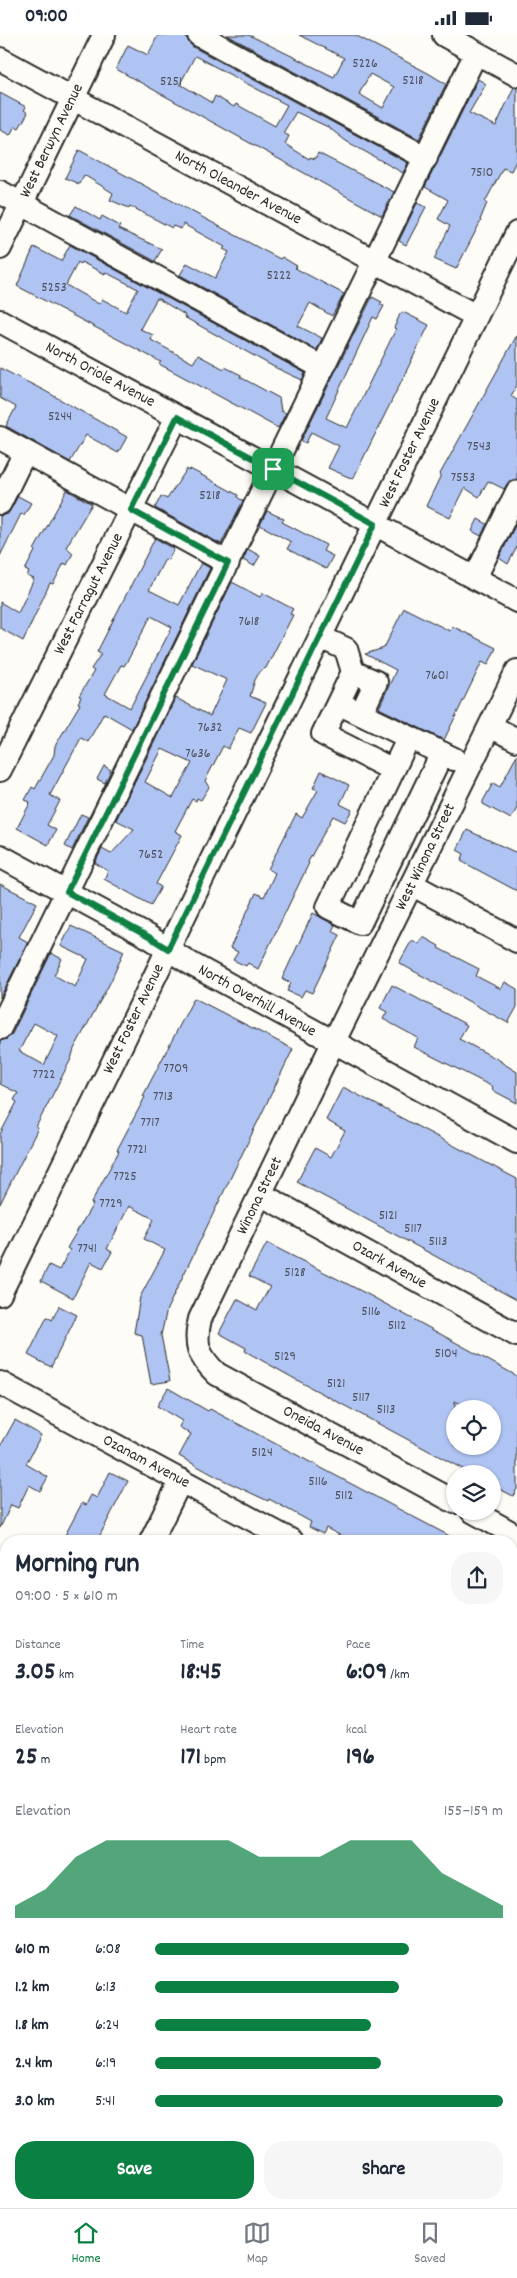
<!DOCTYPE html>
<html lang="en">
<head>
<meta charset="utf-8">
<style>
  body { margin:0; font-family:Dekko,sans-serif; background:#f6f6f7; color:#1f2937; height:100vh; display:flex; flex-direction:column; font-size:19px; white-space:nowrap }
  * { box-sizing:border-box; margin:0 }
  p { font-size:16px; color:#747a83 }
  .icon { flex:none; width:28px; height:28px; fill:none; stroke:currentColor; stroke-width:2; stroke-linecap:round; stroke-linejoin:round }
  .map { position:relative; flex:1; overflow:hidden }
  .sheet { position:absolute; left:0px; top:1500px; width:518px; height:674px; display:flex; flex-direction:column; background:#fff; border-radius:20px 20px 0 0; box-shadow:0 1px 4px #0004 }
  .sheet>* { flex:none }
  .controls { position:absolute; left:446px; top:1365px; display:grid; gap:10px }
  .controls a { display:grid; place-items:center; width:55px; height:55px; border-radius:50%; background:#fff; box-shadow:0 1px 4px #0004; font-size:25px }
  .pin { position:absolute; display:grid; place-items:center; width:42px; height:42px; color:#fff; margin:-21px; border-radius:10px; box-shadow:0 2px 8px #0006 }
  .round { display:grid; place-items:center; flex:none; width:52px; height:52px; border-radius:20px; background:#f6f6f7 }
  .overview { display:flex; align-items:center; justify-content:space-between; height:85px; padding:0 15px }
  h1 { font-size:28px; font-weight:800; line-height:38px }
  .figures { display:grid; grid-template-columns:repeat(3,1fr); gap:8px; height:85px; padding:5px 15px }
  .figures div { display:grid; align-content:center }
  .figures b { font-size:25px; font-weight:800 }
  .figures small { font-size:14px; font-weight:400 }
  .figures p { font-size:14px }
  .chart { height:140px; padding:10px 15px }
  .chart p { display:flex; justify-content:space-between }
  .chart svg { width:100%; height:90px; margin-top:5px; fill:#0b8043; opacity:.7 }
  .primary-button { display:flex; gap:10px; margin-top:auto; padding:10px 15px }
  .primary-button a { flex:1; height:58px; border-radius:20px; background:#0b8043; color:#fff; font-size:20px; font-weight:800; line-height:58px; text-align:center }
  .primary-button a+a { background:#f6f6f7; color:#1f2937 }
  ul { padding:0 15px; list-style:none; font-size:16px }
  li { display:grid; grid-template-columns:80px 60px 1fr; align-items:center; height:38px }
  li i { height:12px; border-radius:6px; background:#0b8043 }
  .status { display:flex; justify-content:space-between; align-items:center; height:35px; padding:0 25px; background:#fff; direction:ltr }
  .status svg { height:14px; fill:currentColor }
  .menu { display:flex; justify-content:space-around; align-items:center; height:70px; border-top:1px solid #e0e1e3; background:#fff; font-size:14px; color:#747a83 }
  .menu a { display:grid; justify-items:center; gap:2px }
  .menu .on { color:#0b8043 }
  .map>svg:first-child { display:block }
</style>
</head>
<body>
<div class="status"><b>09:00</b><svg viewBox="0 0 49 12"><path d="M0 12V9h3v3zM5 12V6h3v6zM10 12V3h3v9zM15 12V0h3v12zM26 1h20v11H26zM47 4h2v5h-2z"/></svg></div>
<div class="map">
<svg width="517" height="2173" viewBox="0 0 517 2173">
  <rect width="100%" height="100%" fill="#fdfcf7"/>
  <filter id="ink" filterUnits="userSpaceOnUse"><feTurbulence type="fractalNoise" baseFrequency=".02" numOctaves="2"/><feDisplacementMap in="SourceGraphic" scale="10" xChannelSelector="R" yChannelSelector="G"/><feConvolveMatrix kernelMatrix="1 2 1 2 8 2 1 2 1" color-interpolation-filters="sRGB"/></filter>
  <g filter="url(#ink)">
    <path fill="#b0c4f3" stroke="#2b2b2b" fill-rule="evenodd" d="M158 0H186L188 6 193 12 408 128 403 138 346 106 328 92 296 77 283 98 289 101 285 109 309 124 310 122 315 124 318 118 394 157 382 181 116 34 128 10 148 20ZM195 21 287 70 275 91 236 69 234 72 215 61 212 68 180 49Z
      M227 0H249L334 42 344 23 299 0H355L428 38 446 49 419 104ZM370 39 394 52 383 73 359 59Z
      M478 44 486 49 469 78 496 91 514 52 517 53V124L511 136 503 133 485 167 487 168 480 185 481 186 456 234 434 224 450 191 438 184 448 165 425 152Z
      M0 58 26 72 24 75 28 78 19 93 15 91 10 100 0 95Z
      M79 115 259 213 280 224 282 222 297 231 295 233 344 259 332 281 310 268 298 291 322 303 317 315 180 240 187 228 215 243 229 217 223 214 225 212 183 189 181 194 173 191 172 193 130 171 129 173 110 165 113 158 84 140 79 149 65 143Z
      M417 168 426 172 406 210 399 206Z
      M76 171 100 185 102 181 120 191 118 194 162 214 155 226 70 180Z
      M70 210 305 338 302 345 274 332 184 282 185 280 157 263 140 294 153 300 151 305 193 328 198 320 224 334 225 332 241 340 240 342 279 363 281 376 286 378 278 393 176 338 159 329 161 327 17 251 34 212 61 226ZM78 227 80 229 81 227 105 239V237L138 254 126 277 102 264 99 269 66 250Z
      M372 262 382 267 380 269 384 271 377 284 373 282 326 383 347 393 396 294 394 293 400 279 403 277 429 290 353 444 328 433 339 411 311 397 306 408 301 406Z
      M517 300V350L511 361 517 365V444L509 446 504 454 488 446 479 462 465 453 450 483 426 471 441 440 440 439Z
      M0 333 45 356 127 402 118 418 86 400 70 427 6 391 16 372 0 363Z
      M187 434 189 436 190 434 209 444 238 460 237 462 243 466 221 509 155 473 161 461 167 464Z
      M67 455 92 469 66 512 73 518 67 530 64 528 53 549 50 548 23 606 0 593V567L18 578 34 544 27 541 29 537 25 535 35 516 34 515Z
      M18 461 31 468 24 480 21 479 0 521V481L8 479Z
      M267 476 284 484 282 487 326 510 323 516 333 521 326 534 287 514 291 507 260 490Z
      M478 484 487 489 481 501 472 496Z
      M517 487V512L508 529 499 523Z
      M155 503 174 514 168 525 165 524 149 555 179 570 201 528 210 533 132 694 104 678 88 707 81 703 50 760 60 766 47 790 56 795 48 810 17 793 29 770 30 767 25 765 32 752 35 754 54 720 55 711 80 669 78 668 81 662 79 661 94 636 91 634 101 619 97 617ZM151 581 172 592 130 673 105 659 121 630 124 631 129 623Z
      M248 514 260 521 254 531 243 525Z
      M232 547 260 562 263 558 293 574 290 579 293 580 266 633 260 636 255 645 250 661 266 668 251 698 239 693 228 714 223 711 205 746 209 752 201 765 197 763 196 766 192 764 175 796 182 800 156 849 161 852 151 870 104 844 108 836 95 828 102 814 111 819 134 794 116 785 176 663 210 681 227 645 192 629ZM162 714 192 728 173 763 145 747Z
      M404 573 450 596 452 591 496 613 488 630 482 627 444 705 379 673 396 635 365 619 384 613Z
      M517 720V773L511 784 483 769V766L493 748 500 752Z
      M104 731 111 735 105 748 97 744Z
      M321 736 349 750 340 769 352 775 345 787 333 781 308 827 309 828 258 934 248 928 246 931 233 925 238 917 230 913 256 858 264 862 275 838 268 834 296 779 302 783 318 755 313 753Z
      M81 779 88 782 72 815 65 811Z
      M467 795 517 818V856L461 826 464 819 457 815Z
      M0 849 37 868 19 902 28 907 0 963Z
      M313 878 335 890 332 896 340 900 312 958 305 955 301 962 287 956 291 948 282 944Z
      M71 891 124 916 111 946 74 1014 71 1024 38 1088 36 1092 38 1093 0 1169V1099L17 1067 14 1065 18 1058 0 1049V1006L7 1004 12 999 51 918 62 924 54 940 75 952 88 924 61 911ZM34 988 58 1001 44 1030 19 1016Z
      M423 902 439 911 438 913 479 934 476 941 501 954 505 947 517 954V972L508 988 399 928 412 905 419 909Z
      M392 950 467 990 459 1004 501 1026V1027L517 1037V1068L492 1055 493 1052 414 1012 418 1003 383 984 387 977 380 973Z
      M194 963 293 1014 167 1274 161 1300 170 1346 151 1349 142 1300 134 1298 140 1262 165 1215 144 1204 154 1184 129 1171 107 1214 112 1217 103 1233 91 1227 73 1263 41 1246 49 1230 59 1235 70 1215 67 1213 93 1169 91 1168 119 1116 117 1115 145 1062 143 1061 157 1034Z
      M343 1052 517 1144V1265L297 1147 315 1113 331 1122 345 1096 326 1085Z
      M267 1208 369 1260 517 1341V1454L513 1461 492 1450V1439H472L295 1344 245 1316 246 1313 219 1298 237 1264 257 1275 270 1252 249 1241ZM455 1366 470 1374H492V1411H455Z
      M59 1271 77 1280 51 1332 28 1320 47 1282 52 1285Z
      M168 1353 208 1376 210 1374 459 1506H351L326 1493 323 1499 309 1492 311 1487 269 1464 268 1466 217 1442 179 1421 191 1399 179 1392 182 1386 157 1371Z
      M15 1385 41 1400 26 1429 48 1442 40 1456 29 1450 18 1473 11 1470 0 1493V1412Z
      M110 1437 128 1446 97 1506H62L82 1468 86 1470 91 1460 97 1463Z"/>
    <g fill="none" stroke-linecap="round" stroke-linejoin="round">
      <defs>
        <path id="minor" d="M199 0 426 123
          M444 0 517 40
          M0 24 476 281
          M0 157 323 333
          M0 213 104 0
          M0 286 517 566
          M0 403 228 528
          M0 468 25 417
          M475 543 517 457
          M320 602 346 614 353 637 323 699 393 735
          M353 637 376 647 361 679
          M338 668 454 724
          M490 691 517 705
          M409 702 328 872 360 888 442 718
          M0 735 177 382
          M0 821 149 902 193 930 517 1107
          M413 850 517 906
          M0 993 476 18
          M262 1160 517 1300
          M0 1259 517 198
          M0 1348 292 1506
          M455 1467 217 1339C198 1321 194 1309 200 1284L333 1008 517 636
          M472 1476 517 1501
          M151 1506 181 1445
          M511 1625 517 1628
          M511 1655 517 1644
          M0 1772 6 1775
          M0 1980 6 1983
          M511 2049 517 2052
          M511 2096 517 2084
          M352 2168 362 2173
          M473 2173 476 2168"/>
      </defs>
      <use href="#minor" stroke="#2b2b2b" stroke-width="26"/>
      <use href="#minor" stroke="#fdfcf7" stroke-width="22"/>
    </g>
  </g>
  <g fill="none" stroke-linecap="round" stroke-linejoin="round" filter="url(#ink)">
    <defs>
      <path id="route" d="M177 382 375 489 168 914 149 902 67 857 228 528 131 475Z"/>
    </defs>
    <use href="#route" stroke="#fff" stroke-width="10"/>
    <use href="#route" stroke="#0b8043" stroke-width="6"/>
  </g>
  <g text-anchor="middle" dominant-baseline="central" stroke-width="4.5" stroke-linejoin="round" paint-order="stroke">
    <g font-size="14" fill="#4c515d">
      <text x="365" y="29">5226</text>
      <text x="413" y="46">5218</text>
      <text x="171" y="47">5251</text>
      <text x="482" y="138">7510</text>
      <text x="279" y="241">5222</text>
      <text x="54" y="253">5253</text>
      <text x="60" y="382">5244</text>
      <text x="479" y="412">7543</text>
      <text x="463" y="443">7553</text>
      <text x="210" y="461">5218</text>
      <text x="249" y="587">7618</text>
      <text x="437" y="641">7601</text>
      <text x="210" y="693">7632</text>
      <text x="198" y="719">7636</text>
      <text x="151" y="820">7652</text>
      <text x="176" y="1034">7709</text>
      <text x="44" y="1040">7722</text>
      <text x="163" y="1062">7713</text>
      <text x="150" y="1088">7717</text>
      <text x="137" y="1115">7721</text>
      <text x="125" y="1142">7725</text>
      <text x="111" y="1169">7729</text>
      <text x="388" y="1181">5121</text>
      <text x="413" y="1194">5117</text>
      <text x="438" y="1207">5113</text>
      <text x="87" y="1214">7741</text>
      <text x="295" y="1238">5128</text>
      <text x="371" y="1277">5116</text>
      <text x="397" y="1291">5112</text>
      <text x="446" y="1319">5104</text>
      <text x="285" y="1322">5129</text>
      <text x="336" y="1349">5121</text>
      <text x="361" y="1363">5117</text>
      <text x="386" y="1375">5113</text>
      <text x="262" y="1418">5124</text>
      <text x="318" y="1447">5116</text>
      <text x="344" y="1461">5112</text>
    </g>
    <g font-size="16" fill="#2b2b2b" stroke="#fdfcf7">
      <text transform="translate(52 106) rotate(-64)">West Berwyn Avenue</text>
      <text transform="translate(238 153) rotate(28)">North Oleander Avenue</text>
      <text transform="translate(100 340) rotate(28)">North Oriole Avenue</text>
      <text transform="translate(410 418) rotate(-64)">West Foster Avenue</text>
      <text transform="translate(89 559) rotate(-63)">West Farragut Avenue</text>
      <text transform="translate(426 822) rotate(-64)">West Winona Street</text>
      <text transform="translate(257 966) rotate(29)">North Overhill Avenue</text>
      <text transform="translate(134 984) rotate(-64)">West Foster Avenue</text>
      <text transform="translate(260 1161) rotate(-64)">Winona Street</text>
      <text transform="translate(389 1230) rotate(29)">Ozark Avenue</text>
      <text transform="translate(323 1396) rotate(28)">Oneida Avenue</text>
      <text transform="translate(146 1427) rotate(28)">Ozanam Avenue</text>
    </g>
  </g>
</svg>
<div class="controls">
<a><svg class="icon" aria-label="locate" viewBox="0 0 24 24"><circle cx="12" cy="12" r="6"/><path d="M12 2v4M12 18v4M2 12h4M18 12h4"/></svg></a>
<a><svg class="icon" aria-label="layers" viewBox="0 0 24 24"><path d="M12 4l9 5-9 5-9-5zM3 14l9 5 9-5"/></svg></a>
</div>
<div class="pin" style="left:273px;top:434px;background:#1e9e55"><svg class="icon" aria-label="arrive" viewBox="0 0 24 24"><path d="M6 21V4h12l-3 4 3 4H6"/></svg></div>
<section class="sheet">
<div class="overview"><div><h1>Morning run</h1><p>09:00 · 5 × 610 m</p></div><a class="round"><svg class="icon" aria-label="share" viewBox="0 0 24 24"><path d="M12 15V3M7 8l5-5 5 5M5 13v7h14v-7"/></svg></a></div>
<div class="figures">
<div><p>Distance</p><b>3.05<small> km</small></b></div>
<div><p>Time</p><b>18:45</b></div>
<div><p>Pace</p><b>6:09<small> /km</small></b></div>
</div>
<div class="figures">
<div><p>Elevation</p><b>25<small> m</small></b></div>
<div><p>Heart rate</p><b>171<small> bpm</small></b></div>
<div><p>kcal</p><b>196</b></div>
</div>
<div class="chart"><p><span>Elevation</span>155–159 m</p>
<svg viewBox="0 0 160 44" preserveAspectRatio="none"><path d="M0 44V38L10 30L20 14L30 6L40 6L50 6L60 6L70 6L80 14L90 14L100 14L110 6L120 6L130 6L140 22L150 30L160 38V44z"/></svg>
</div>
<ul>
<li><b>610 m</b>6:08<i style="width:73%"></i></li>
<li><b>1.2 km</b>6:13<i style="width:70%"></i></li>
<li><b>1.8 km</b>6:24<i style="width:62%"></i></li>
<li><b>2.4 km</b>6:19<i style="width:65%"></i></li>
<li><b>3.0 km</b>5:41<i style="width:100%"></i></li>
</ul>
<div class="primary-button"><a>Save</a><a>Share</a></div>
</section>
</div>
<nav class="menu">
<a class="on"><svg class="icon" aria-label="home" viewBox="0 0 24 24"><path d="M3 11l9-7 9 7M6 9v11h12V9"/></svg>Home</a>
<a><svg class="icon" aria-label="map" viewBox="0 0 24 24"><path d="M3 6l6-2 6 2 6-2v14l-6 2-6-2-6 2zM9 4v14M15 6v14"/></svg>Map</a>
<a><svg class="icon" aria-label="saved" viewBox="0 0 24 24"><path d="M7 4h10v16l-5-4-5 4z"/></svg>Saved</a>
</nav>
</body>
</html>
